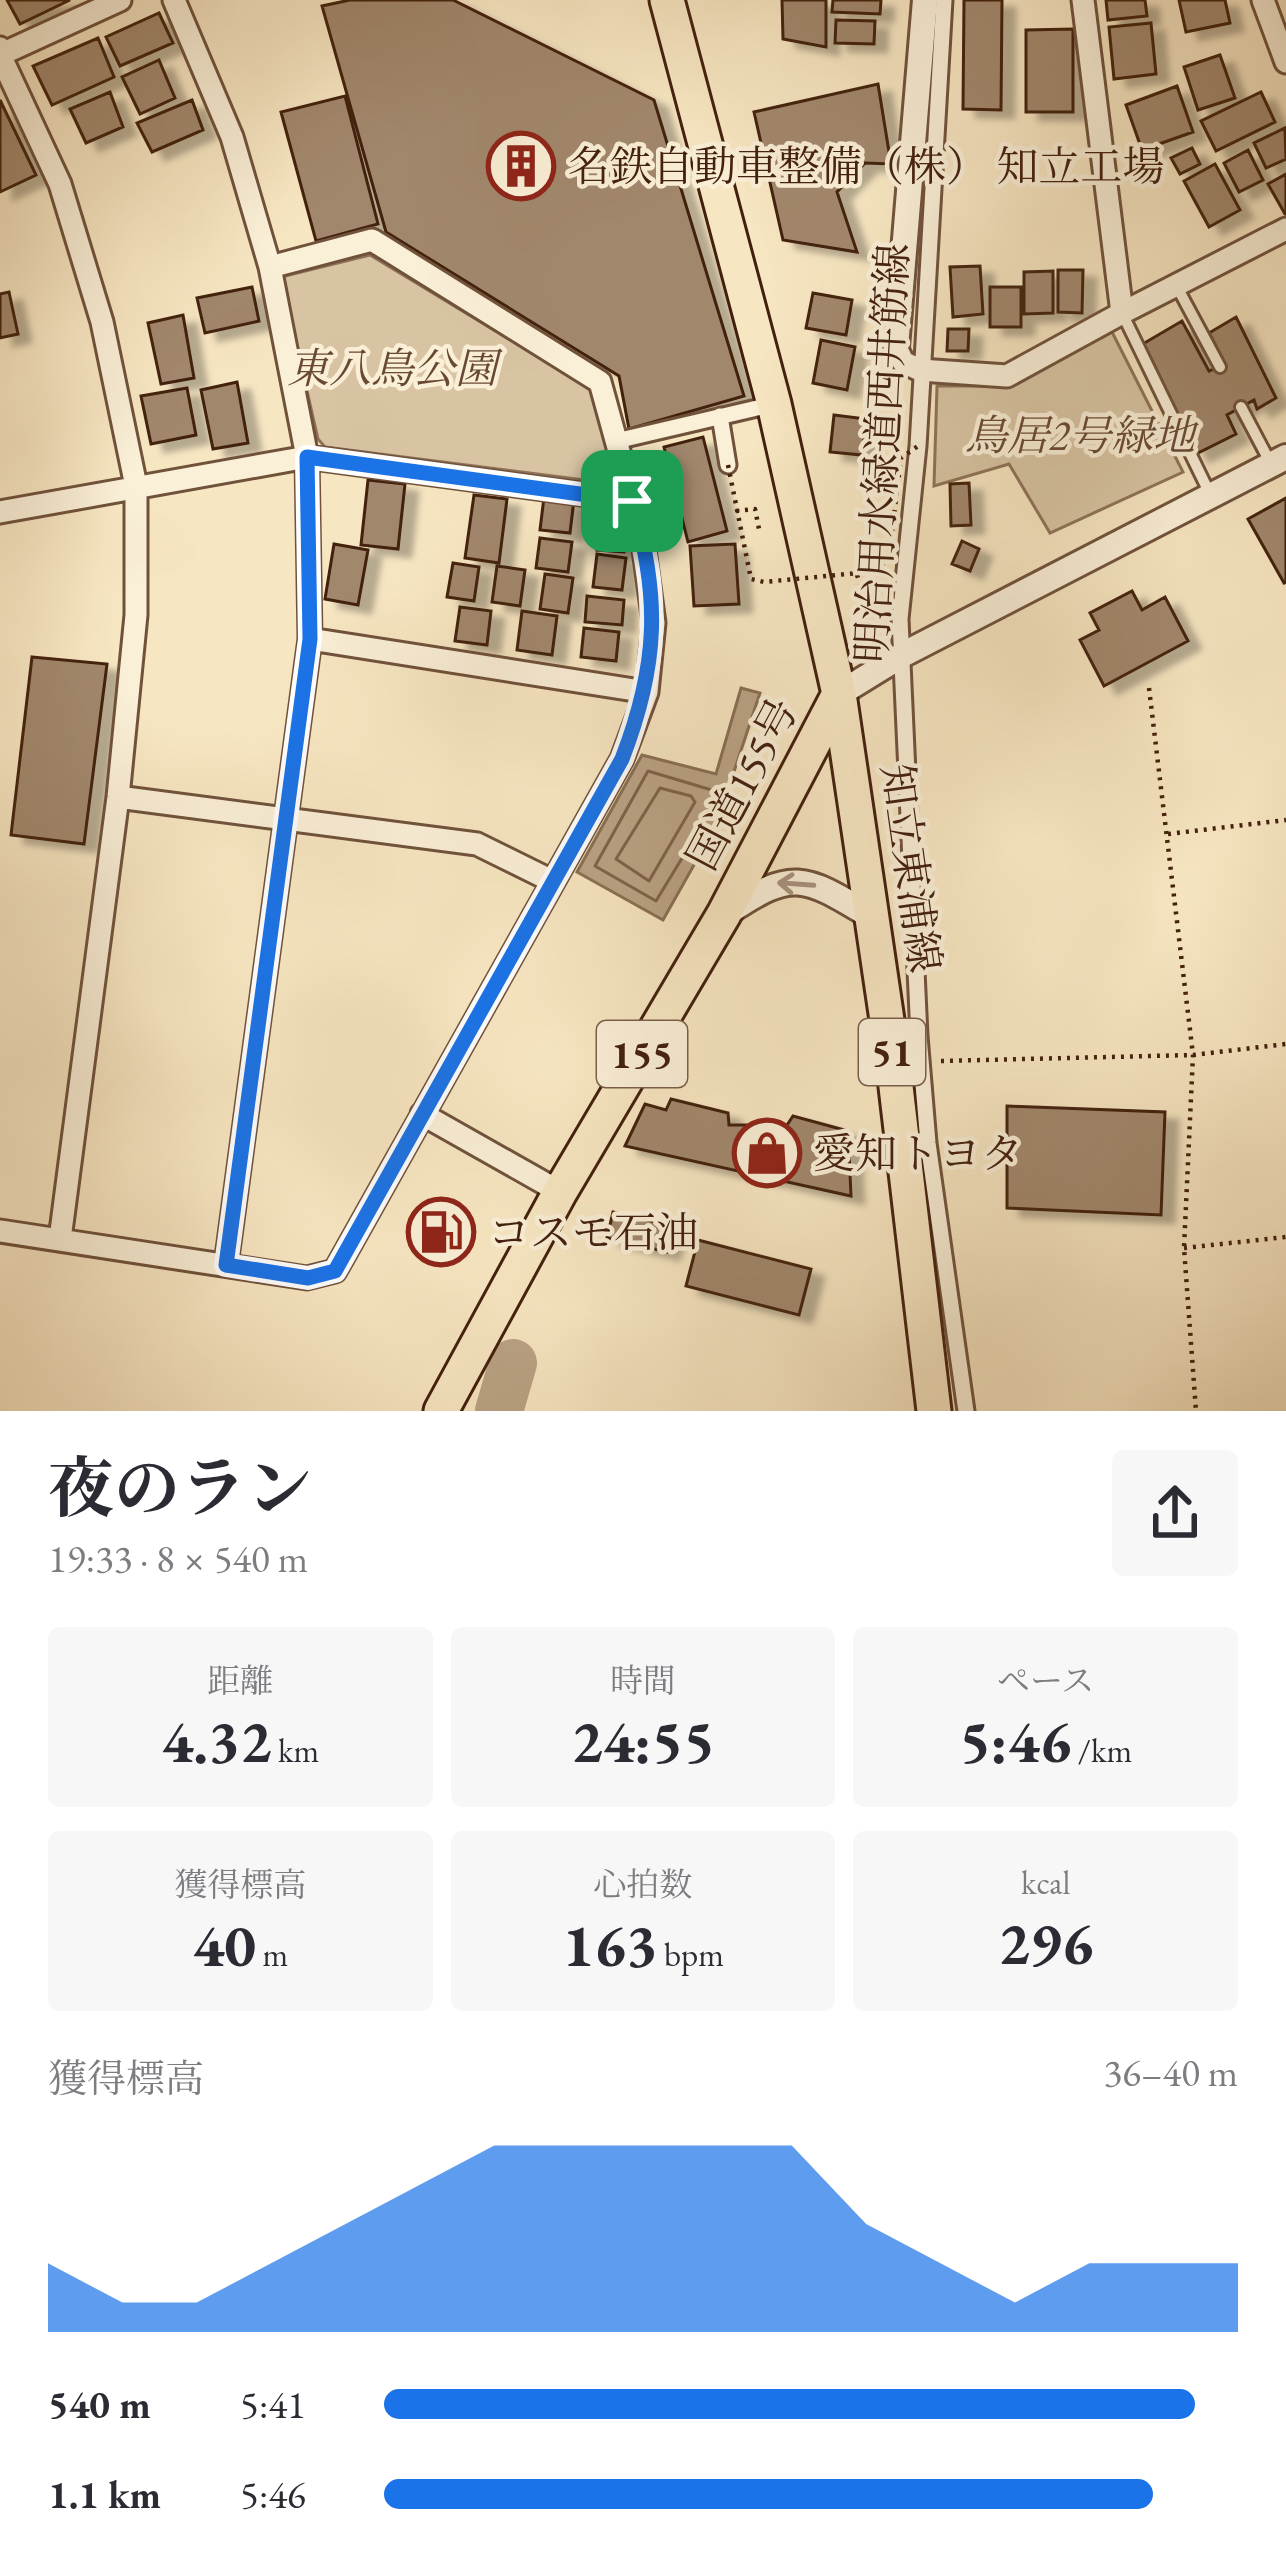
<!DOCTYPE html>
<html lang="ja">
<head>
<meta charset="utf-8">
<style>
  body { margin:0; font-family:"EB Garamond","Noto Serif JP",serif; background:#f7f7f7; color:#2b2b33; height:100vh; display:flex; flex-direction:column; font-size:45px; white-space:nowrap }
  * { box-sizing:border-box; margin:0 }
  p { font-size:39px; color:#7c7c81 }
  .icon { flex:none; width:66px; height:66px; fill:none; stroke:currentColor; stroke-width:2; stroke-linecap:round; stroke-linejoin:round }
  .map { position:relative; height:1411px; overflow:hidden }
  .panel { display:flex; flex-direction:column; background:#fff; flex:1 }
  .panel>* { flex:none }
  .pin { position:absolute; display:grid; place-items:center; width:102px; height:102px; color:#fff; margin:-51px; border-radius:24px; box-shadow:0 6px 18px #0006 }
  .round { display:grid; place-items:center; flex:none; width:126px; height:126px; border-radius:12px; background:#f7f7f7 }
  .head { display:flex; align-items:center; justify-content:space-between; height:204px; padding:0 48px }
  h1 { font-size:66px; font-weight:700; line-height:90px }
  .stats { display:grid; grid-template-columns:repeat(3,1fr); gap:18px; height:204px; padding:12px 48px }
  .stats div { display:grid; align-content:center; border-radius:12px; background:#f7f7f7; text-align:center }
  .stats b { font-size:60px; font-weight:700 }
  .stats small { font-size:33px; font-weight:400 }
  .stats p { font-size:33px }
  .chart { height:336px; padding:24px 48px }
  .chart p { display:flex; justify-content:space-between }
  .chart svg { width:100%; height:216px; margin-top:12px; fill:#1a73e8; opacity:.7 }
  ul { padding:0 48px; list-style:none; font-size:39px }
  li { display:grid; grid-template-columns:192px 144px 1fr; align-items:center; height:90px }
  li i { height:30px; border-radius:15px; background:#1a73e8 }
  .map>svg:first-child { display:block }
</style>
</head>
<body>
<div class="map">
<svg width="1286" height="1411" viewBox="0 0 1286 1411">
  <defs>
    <filter id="shadow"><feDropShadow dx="13" dy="8" stdDeviation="3" flood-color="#0004"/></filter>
  </defs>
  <rect width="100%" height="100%" fill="#f7e6c2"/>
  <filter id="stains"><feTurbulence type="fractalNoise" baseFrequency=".00167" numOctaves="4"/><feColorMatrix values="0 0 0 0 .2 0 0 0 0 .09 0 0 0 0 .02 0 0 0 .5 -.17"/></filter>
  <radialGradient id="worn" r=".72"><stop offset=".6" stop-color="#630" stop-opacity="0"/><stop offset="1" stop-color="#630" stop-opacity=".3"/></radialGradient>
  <path fill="#d8c4a3" stroke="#8e7258" stroke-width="3" d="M370 255 585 385 593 393 615 475 608 483 325 447 318 439 281 277Z
    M1112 332 1183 472 1050 533 1009 464 934 486 937 386H1010Z"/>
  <path fill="#baa385" stroke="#8a6f55" stroke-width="3" d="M741 688 760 693 716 826 663 920 577 872 642 755 716 774Z"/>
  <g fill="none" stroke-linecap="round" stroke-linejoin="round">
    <path stroke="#7e624a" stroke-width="3" d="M648 771 715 791 704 822 656 901 595 866Z
      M660 788 691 796 695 802 649 881 616 859Z"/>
    <path stroke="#baa385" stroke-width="48" d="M499 1411 513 1363"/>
  </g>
  <path fill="#a1876c" stroke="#43200e" stroke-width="3" filter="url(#shadow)" d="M7 0H70L20 24Z
    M350 0H453L654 100 744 396 629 429 619 376 386 232 322 6Z
    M782 0H826V47L783 39Z
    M833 0H881L880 14 832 12Z
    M964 0H1002L1001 110 963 109Z
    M1106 0H1145L1147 16 1108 20Z
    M1179 0H1225L1230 23 1186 32Z
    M159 13 173 43 120 66 106 37Z
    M836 20 875 21 874 44 835 43Z
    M1151 23 1156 74 1114 79 1109 27Z
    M1073 29V112H1026V30Z
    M98 38 114 77 52 105 33 66Z
    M1220 55 1235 98 1198 110 1184 67Z
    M159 60 175 98 140 114 122 77Z
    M878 84 891 164 865 163 837 192 857 252 783 240 754 112Z
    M1177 86 1193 132 1142 150 1126 105Z
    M110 92 123 127 86 143 70 109Z
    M1261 92 1275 122 1216 151 1201 121Z
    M345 96 378 224 316 241 281 112Z
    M0 100 36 175 0 192Z
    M192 100 203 130 152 152 137 123Z
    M1285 128 1286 159 1266 168 1254 143Z
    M1192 148 1200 164 1180 174 1171 158Z
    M1248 150 1263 180 1239 192 1224 163Z
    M1215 164 1240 210 1209 227 1184 181Z
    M1286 174V214H1285L1268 184Z
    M980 266 983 314 953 317 950 267Z
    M1058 270H1083L1082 313 1058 312Z
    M1053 271V313L1024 314V272Z
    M252 287 259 321 205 333 197 298Z
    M990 287H1021V327H990Z
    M9 292 18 334 0 338V294Z
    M813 293 852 300 846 335 806 328Z
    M183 315 194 378 161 384 148 323Z
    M1236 317 1276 398 1257 409 1254 400 1227 415 1236 434 1196 454 1141 345 1182 321 1209 371 1225 364 1209 333Z
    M948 329H969L968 351H947Z
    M821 340 855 347 847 390 813 383Z
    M237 382 248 443 213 449 201 390Z
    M187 388 196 435 151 444 141 396Z
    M834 415 866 419 862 455 830 452Z
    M703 437 727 531 688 542 664 447Z
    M368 480 405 484 398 549 361 545Z
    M969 483 971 525 951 526 950 484Z
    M474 495 507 499 499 563 465 558Z
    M544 497 574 500 570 533 540 530Z
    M1286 498V582L1284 583 1248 519Z
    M600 515 626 517 624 552 597 550Z
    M540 538 572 542 568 572 536 568Z
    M962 541 979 549 970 571 952 564Z
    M334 544 368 550 358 605 325 599Z
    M735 544 739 604 694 606 690 546Z
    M597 554 626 558 622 590 593 587Z
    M453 563 479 567 474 601 447 597Z
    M497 566 525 570 520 606 492 602Z
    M545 574 573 578 568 613 540 609Z
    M1132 591 1142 610 1165 597 1188 641 1104 686 1080 640 1099 630 1090 613Z
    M587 596 624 600 622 625 585 622Z
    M460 607 491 611 487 645 455 641Z
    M522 611 557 616 552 655 517 650Z
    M584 628 619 632 616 661 581 657Z
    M32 657 107 664 84 844 11 835Z
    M671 1099 728 1113 729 1125H787L793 1116 848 1131 851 1196 625 1146 645 1104 666 1110Z
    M1007 1106 1165 1112 1161 1215 1007 1208Z
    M613 1212 673 1226 667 1252 607 1238Z
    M698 1240 811 1269 799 1315 686 1286Z"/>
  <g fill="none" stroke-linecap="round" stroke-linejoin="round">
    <defs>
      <path id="service" d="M1176 285 1220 367
        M1122 313 1210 494
        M1241 407 1270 462"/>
      <path id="pedestrian" d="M944 0 918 446 900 619 919 1036 928 1143 966 1411
        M720 416 728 465
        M616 441 774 404"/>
      <path id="minor" d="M174 0 232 137 270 267 307 457 310 639 226 1265
        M1083 0 1122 313 1286 229
        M1263 0 1286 62
        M0 48 2 54 120 0
        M0 55 60 184 102 322 136 486V615L118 797 60 1239
        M896 347 903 362 920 370 1007 376 1122 313
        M0 512 307 457 632 501
        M310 639 647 692
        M118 797 477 844 552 881
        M422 1114 560 1192
        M0 1231 307 1278 335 1271 622 759 647 692 654 623 642 535 600 382 372 240 270 267"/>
      <path id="tertiary" d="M896 347 925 0
        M839 694 904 654 1286 457
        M727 913C792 869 803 875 869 915"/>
      <path id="primary" d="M839 694 893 1061 934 1411"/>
      <path id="trunk" d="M441 1411 560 1192 724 914 839 694 774 404 667 0"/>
    </defs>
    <use href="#service" stroke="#70523b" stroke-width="16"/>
    <use href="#pedestrian" stroke="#70523b" stroke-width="21"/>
    <use href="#minor" stroke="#70523b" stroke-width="27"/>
    <use href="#tertiary" stroke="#70523b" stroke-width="30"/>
    <use href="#primary" stroke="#43200e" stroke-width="39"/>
    <use href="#trunk" stroke="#43200e" stroke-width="39"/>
    <path stroke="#43200e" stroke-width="4.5" stroke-dasharray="3 6" stroke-linecap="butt" d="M736 511 755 509 759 529
      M857 575 867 603
      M879 609 867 603 879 571
      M1149 688 1193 1055 1184 1248 1196 1411
      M1168 834 1286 820
      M941 1061 1193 1055 1286 1044
      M1184 1248 1286 1237"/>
    <use href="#service" stroke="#faefd7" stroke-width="10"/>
    <use href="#pedestrian" stroke="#faefd7" stroke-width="15"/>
    <use href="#minor" stroke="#faefd7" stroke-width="21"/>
    <use href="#tertiary" stroke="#faefd7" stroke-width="24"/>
    <use href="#primary" stroke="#f7e6c2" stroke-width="33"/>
    <use href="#trunk" stroke="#f7e6c2" stroke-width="33"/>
    <path stroke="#43200e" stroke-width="4.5" stroke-dasharray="3 6" stroke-linecap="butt" d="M728 465 751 579 764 582 879 571 890 548 901 458 918 446"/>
  </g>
  <defs><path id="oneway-shaft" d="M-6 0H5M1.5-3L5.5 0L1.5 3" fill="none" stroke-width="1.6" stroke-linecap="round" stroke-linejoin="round" transform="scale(3)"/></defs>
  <use stroke="#a8927d" href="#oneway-shaft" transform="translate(796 884) rotate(-176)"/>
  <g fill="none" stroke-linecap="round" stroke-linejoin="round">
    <defs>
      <path id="route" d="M307 457 632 501C661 597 658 666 622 759L335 1271 308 1278 226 1265 310 639Z"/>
    </defs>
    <use href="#route" stroke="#fff" stroke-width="24"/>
    <use href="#route" stroke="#1a73e8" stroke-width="15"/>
  </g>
  <defs>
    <symbol id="building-ring" viewBox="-11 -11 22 22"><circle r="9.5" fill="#faefd7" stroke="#8f2418" stroke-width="1.5"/><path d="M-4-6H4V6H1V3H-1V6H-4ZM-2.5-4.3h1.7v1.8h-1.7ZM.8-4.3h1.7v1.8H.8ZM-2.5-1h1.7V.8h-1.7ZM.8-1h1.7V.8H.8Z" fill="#8f2418"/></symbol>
    <symbol id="shop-ring" viewBox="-11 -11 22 22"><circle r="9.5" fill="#faefd7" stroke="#8f2418" stroke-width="1.5"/><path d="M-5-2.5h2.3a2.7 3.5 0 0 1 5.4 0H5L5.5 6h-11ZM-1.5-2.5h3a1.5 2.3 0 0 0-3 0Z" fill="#8f2418"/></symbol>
    <symbol id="fuel-ring" viewBox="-11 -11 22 22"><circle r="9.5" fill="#faefd7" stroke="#8f2418" stroke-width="1.5"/><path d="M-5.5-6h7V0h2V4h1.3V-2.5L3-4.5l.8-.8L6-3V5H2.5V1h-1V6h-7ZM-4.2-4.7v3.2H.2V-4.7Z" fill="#8f2418"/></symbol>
  </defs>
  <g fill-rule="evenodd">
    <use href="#building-ring" x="483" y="128" width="76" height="76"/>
    <use href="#shop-ring" x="729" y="1115" width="76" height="76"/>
    <use href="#fuel-ring" x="403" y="1194" width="76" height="76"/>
  </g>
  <g text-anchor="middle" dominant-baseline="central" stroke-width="9" stroke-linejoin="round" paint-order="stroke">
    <g fill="#faefd7" stroke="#7a5e4a" stroke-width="3">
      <rect x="859" y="1019" width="66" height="66" rx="9"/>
      <rect x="597" y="1021" width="90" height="66" rx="9"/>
    </g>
    <g font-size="39" font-weight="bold" fill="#43200e">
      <text x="892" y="1052">51</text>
      <text x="642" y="1054">155</text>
    </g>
    <g font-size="42" fill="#43200e" stroke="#faefd7" text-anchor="start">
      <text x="568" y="166">名鉄自動車整備（株） 知立工場</text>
      <text x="813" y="1153">愛知トヨタ</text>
      <text x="488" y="1232">コスモ石油</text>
    </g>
    <g font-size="42" font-style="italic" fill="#684933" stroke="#faefd7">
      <text x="392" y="368">東八鳥公園</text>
      <text x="1080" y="435">鳥居2号緑地</text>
    </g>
    <g font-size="42" fill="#43200e" stroke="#faefd7">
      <text transform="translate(882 453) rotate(-87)">明治用水緑道西井筋線</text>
      <text transform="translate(742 784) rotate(-62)">国道155号</text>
      <text transform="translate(911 868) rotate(82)">知立東浦線</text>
    </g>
  </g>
  <rect width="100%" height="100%" filter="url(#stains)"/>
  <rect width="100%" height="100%" fill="url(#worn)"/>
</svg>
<div class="pin" style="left:632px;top:501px;background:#1e9e55"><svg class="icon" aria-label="arrive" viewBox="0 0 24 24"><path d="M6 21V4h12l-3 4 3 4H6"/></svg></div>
</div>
<section class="panel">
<div class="head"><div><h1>夜のラン</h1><p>19:33 · 8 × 540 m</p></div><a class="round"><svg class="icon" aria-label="share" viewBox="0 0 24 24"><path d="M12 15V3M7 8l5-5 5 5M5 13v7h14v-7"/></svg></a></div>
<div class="stats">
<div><p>距離</p><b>4.32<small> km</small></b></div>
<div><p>時間</p><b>24:55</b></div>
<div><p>ペース</p><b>5:46<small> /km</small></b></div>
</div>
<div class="stats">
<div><p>獲得標高</p><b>40<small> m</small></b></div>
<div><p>心拍数</p><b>163<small> bpm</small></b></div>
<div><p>kcal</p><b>296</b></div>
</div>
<div class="chart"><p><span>獲得標高</span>36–40 m</p>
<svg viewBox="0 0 160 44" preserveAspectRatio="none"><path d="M0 44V30L10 38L20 38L30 30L40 22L50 14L60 6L70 6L80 6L90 6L100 6L110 22L120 30L130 38L140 30L150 30L160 30V44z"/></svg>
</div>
<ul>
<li><b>540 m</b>5:41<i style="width:95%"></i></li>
<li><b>1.1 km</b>5:46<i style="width:90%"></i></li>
</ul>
</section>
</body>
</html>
